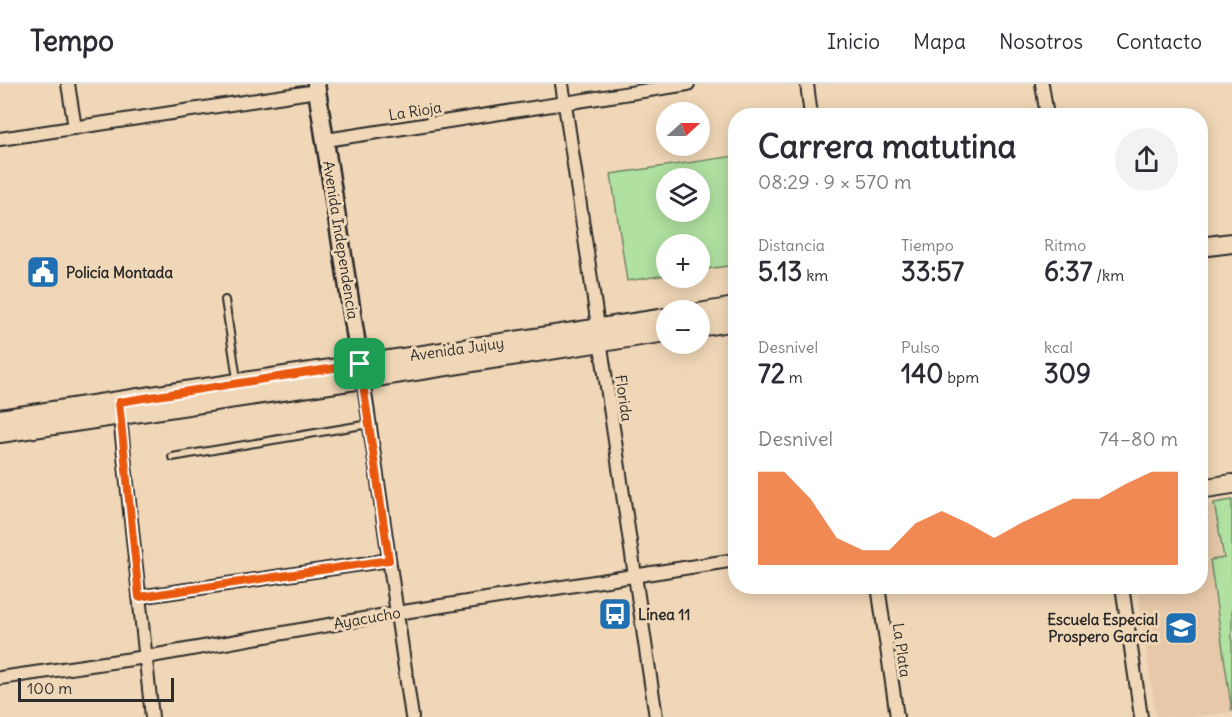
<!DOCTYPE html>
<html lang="es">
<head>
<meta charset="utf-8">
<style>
  body { margin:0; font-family:Delius,sans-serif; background:#f2f2f3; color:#2b2b33; height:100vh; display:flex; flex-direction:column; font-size:22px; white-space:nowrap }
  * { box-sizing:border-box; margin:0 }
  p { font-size:20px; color:#7c7c81 }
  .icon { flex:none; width:33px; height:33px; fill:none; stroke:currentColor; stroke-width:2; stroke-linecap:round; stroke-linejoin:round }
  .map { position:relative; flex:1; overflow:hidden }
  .details { position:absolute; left:728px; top:24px; width:480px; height:486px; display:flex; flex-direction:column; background:#fff; border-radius:24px; box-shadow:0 3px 15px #0003 }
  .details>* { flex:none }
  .needle { width:39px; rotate:69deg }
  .fabs { position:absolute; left:656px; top:18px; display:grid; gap:12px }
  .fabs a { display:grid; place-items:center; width:54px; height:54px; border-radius:50%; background:#fff; box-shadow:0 3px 15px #0003; font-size:30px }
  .scale { position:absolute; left:18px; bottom:15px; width:156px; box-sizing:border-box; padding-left:6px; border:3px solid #2b2b2b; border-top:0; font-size:16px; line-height:21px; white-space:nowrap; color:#2b2b2b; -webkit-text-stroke:4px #f0d7b7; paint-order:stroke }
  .pin { position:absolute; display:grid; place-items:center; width:51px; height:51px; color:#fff; margin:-26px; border-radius:12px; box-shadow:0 3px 9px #0006 }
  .round { display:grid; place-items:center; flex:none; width:63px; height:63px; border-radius:32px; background:#f2f2f3 }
  .headline { display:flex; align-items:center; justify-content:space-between; height:102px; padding:0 30px }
  h1 { font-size:33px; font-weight:800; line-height:45px }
  .stats { display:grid; grid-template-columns:repeat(3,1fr); gap:9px; height:102px; padding:6px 30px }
  .stats div { display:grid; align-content:center }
  .stats b { font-size:26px; font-weight:800 }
  .stats small { font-size:16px; font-weight:400 }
  .stats p { font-size:16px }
  .chart { height:168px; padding:12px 30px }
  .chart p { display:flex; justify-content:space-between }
  .chart svg { width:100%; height:108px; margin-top:6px; fill:#ea580c; opacity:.7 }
  header { display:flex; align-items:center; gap:36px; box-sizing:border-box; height:84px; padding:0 30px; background:#fff; border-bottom:2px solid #e1e1e2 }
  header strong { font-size:28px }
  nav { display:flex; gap:33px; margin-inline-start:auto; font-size:21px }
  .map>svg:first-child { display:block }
</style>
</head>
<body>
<header>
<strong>Tempo</strong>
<nav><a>Inicio</a><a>Mapa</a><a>Nosotros</a><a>Contacto</a></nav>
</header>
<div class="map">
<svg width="1232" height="633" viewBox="0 0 1232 633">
  <rect width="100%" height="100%" fill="#f0d7b7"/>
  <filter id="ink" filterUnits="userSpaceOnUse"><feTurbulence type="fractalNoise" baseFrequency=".0167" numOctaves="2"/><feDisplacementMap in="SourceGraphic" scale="12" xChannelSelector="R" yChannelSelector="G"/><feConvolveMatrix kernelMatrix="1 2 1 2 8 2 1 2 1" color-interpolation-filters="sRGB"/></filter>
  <g filter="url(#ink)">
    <path fill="#e7c9a9" d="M1213 420 1222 473 1200 476V422Z
      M1210 476 1232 628 1193 633H1156L1137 503 1200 502V478Z"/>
    <path fill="#b0e1a1" stroke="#6e8666" stroke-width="1.5" fill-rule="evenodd" d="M735 72V181L699 186V160H666V191L627 197 611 90ZM666 94H699V128H666Z
      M1232 416V628L1210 476 1224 474 1214 419Z"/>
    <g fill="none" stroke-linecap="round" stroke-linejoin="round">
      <defs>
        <path id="service" d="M225 216 237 295
          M172 373 369 340"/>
        <path id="minor" d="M68 0 75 44
          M562 0 656 633
          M807 0 811 32
          M1042 0 1047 32
          M0 55 317 7
          M326 56 688 0
          M363 295 412 633
          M119 324 152 633
          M878 502 897 633
          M1122 502 1141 633
          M139 513 389 476
          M0 594 146 573 397 529 735 476"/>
        <path id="secondary" d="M316 0 362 293"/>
        <path id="primary" d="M1200 163 1232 159
          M699 229 735 223
          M699 243 735 237
          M0 335 666 234
          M0 349 363 295 666 248
          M1200 405 1232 400"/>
      </defs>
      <use href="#service" stroke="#2b2b2b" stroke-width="10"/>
      <use href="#minor" stroke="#2b2b2b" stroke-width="16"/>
      <use href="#secondary" stroke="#2b2b2b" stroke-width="21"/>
      <use href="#primary" stroke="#2b2b2b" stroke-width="22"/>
      <use href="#service" stroke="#f0d7b7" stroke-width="6"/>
      <use href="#minor" stroke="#f0d7b7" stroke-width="12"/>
      <use href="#secondary" stroke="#f0d7b7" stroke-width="16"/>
      <use href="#primary" stroke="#f0d7b7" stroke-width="18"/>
    </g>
  </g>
  <g fill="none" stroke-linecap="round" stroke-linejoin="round" filter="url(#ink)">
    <defs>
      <path id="route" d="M360 280 389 476 139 513 119 318Z"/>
    </defs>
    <use href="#route" stroke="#fff" stroke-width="12"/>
    <use href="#route" stroke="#ea580c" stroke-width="8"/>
  </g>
  <defs>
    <symbol id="civic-square" viewBox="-11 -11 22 22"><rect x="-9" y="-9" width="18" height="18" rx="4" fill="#1f6fb2" stroke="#f0d7b7"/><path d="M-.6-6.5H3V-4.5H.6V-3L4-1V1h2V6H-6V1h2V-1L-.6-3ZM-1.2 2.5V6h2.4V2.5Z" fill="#fff"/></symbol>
    <symbol id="bus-square" viewBox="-11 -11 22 22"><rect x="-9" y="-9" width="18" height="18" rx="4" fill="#1f6fb2" stroke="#f0d7b7"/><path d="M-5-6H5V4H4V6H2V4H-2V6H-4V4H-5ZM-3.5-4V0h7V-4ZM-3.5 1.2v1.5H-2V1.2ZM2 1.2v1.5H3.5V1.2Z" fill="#fff"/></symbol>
    <symbol id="school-square" viewBox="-11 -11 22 22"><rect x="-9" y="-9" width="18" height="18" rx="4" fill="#1f6fb2" stroke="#f0d7b7"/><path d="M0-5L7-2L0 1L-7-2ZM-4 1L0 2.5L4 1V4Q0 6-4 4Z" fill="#fff"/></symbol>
  </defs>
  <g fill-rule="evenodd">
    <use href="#civic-square" x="24" y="169" width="38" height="38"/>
    <use href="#bus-square" x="596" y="511" width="38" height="38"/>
    <use href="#school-square" x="1162" y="525" width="38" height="38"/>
  </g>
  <g text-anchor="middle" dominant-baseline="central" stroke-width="6" stroke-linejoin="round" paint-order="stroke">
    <g font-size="15" fill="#2b2b2b" stroke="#f0d7b7">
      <text transform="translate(415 27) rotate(-9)">La Rioja</text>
      <text transform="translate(341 156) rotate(81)">Avenida Independencia</text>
      <text transform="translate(457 265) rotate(-8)">Avenida Jujuy</text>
      <text transform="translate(624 314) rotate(82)">Florida</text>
      <text transform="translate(367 534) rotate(-10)">Ayacucho</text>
      <text transform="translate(902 566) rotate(82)">La Plata</text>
    </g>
    <g font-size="15" font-weight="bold" fill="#2b2b2b" stroke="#f0d7b7" text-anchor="start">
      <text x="66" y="188">Policía Montada</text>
      <text x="638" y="530">Línea 11</text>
      <text x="1158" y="535" text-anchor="end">Escuela Especial<tspan x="1158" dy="17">Prospero García</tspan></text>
    </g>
  </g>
</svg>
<div class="fabs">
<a><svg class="needle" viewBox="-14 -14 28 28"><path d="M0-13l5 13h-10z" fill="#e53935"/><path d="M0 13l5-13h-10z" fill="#7c7c81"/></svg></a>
<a><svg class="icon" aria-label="layers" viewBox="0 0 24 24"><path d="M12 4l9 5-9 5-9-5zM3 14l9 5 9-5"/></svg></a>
<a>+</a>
<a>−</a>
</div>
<div class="scale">100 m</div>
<div class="pin" style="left:360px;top:280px;background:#1e9e55"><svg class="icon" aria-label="arrive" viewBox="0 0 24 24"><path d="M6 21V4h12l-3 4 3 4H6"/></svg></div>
<section class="details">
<div class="headline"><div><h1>Carrera matutina</h1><p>08:29 · 9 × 570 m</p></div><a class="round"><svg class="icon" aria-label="share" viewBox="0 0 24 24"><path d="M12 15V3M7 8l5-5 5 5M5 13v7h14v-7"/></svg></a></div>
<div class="stats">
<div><p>Distancia</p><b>5.13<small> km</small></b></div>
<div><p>Tiempo</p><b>33:57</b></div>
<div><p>Ritmo</p><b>6:37<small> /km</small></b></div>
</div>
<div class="stats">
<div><p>Desnivel</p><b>72<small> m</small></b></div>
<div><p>Pulso</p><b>140<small> bpm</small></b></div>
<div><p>kcal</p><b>309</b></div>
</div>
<div class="chart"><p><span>Desnivel</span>74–80 m</p>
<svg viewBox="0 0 160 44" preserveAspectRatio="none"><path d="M0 44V6L10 6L20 17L30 33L40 38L50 38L60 27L70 22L80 27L90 33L100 27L110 22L120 17L130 17L140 11L150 6L160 6V44z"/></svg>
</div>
</section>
</div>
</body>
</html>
